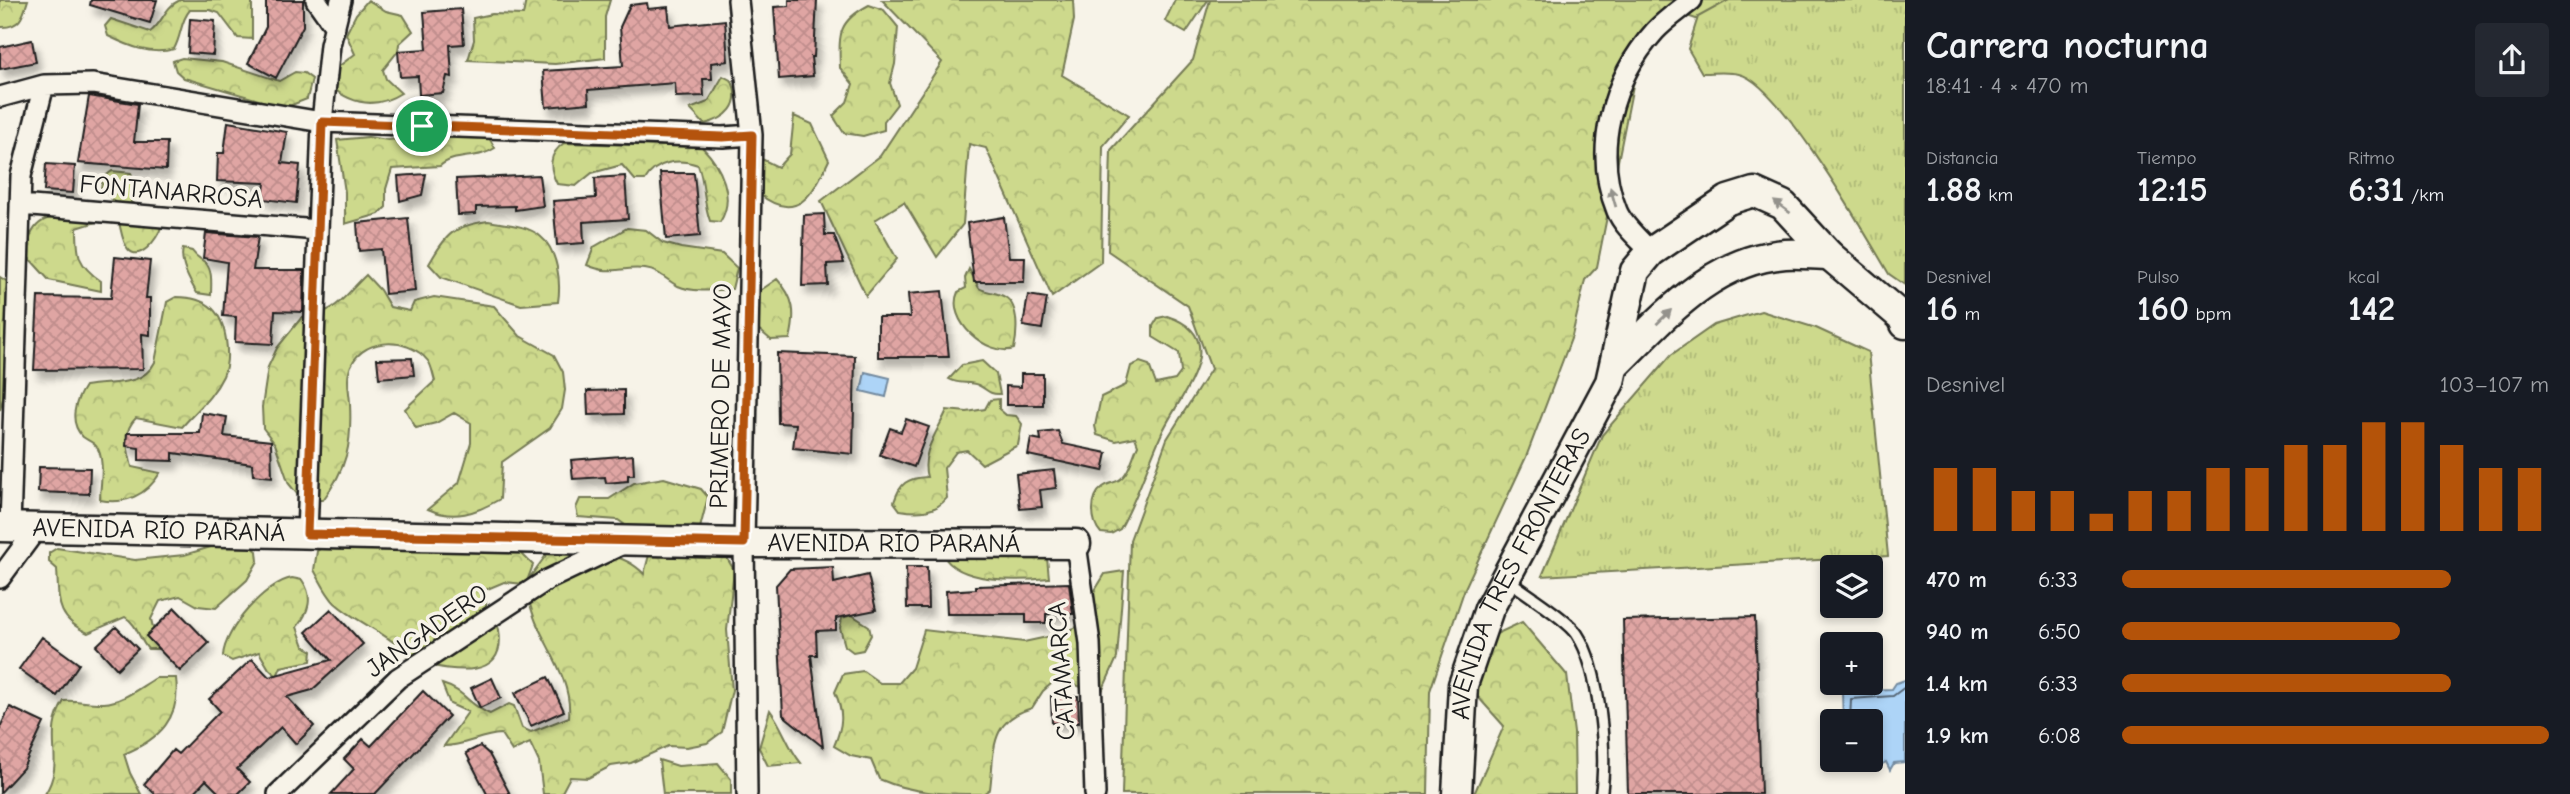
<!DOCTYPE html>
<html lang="es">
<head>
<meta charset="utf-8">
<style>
  body { margin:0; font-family:"Comic Neue",sans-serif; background:#242831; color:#f1f3f6; height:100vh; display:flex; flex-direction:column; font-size:26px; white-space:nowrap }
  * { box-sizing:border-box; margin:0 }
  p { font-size:23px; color:#9ea1a6 }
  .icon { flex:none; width:38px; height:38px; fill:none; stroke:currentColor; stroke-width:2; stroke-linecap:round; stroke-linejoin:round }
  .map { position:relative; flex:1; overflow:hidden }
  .sheet { display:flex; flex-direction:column; background:#171b24; width:665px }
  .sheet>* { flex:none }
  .controls { position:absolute; left:1820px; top:555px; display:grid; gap:14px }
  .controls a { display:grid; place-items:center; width:63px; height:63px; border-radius:7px; background:#171b24; box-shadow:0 4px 10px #0003; font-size:35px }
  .pin { position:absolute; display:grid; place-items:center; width:60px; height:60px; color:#fff; margin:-30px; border:4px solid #fff; border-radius:50%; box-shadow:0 2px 7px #0007 }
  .round { display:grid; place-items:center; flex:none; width:74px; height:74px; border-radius:7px; background:#242831 }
  .head { display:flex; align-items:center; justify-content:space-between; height:119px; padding:0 21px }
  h1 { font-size:38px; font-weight:600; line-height:52px }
  .figures { display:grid; grid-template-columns:repeat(3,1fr); gap:10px; height:119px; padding:7px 21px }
  .figures div { display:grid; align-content:center }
  .figures b { font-size:35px; font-weight:600 }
  .figures small { font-size:19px; font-weight:400 }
  .figures p { font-size:19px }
  .chart { height:196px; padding:14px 21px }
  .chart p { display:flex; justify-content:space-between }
  .chart svg { width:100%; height:126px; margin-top:7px; stroke:#b45309; stroke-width:6 }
  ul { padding:0 21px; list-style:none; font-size:23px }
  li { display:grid; grid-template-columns:112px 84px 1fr; align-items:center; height:52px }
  li i { height:18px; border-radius:9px; background:#b45309 }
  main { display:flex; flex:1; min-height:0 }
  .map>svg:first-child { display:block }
</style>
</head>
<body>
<main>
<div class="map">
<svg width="1905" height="794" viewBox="0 0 1905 794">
  <defs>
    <pattern id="forest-crowns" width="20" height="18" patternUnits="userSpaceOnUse" patternTransform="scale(1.75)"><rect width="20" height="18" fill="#cdd98c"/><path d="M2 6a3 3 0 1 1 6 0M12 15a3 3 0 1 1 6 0" fill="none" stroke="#afba78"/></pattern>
    <pattern id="park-tufts" width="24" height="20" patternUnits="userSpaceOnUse" patternTransform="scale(1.75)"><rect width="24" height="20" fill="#cdd98c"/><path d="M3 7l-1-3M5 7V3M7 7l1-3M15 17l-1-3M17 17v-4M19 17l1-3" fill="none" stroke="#afba78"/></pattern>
    <pattern id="building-cross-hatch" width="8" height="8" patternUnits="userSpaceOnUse" patternTransform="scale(1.75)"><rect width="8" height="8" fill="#dfa5a3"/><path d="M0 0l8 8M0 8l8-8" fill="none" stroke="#bf8d8c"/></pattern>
    <filter id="shadow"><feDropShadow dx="4.5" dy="8" stdDeviation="3.5" flood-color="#0004"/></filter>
  </defs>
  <rect width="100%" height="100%" fill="#f7f3e8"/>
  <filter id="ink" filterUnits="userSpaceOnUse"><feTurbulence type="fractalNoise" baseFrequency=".0143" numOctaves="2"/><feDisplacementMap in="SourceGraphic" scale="14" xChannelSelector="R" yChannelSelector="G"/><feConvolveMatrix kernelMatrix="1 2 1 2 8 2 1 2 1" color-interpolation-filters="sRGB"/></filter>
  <g filter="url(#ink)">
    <path fill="url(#forest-crowns)" stroke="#747a54" stroke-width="2" d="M0 0H28C23 17 20 28 0 27Z
      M180 0H252V39L238 38 219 13 210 10H190C180 21 182 35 174 49 151 56 129 46 108 36L105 26 111 19 150 32C164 22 163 8 180 0Z
      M368 0 386 11 403 15 413 31 399 44 398 51 383 70 386 79 401 93C376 109 352 105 329 85L338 67 355 54 346 34 356 14Z
      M526 0H610L605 17V58L555 64 468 60 474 40 473 18 492 14 523 15Z
      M882 0H1073L1074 20 1062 75 1129 115 1103 146 1101 262 1052 297 986 148 969 144 963 224 937 257 904 202 875 220 897 259 866 296 821 201 880 156 942 62Z
      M1175 0H1208L1186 33 1165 21Z
      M1210 0H1905L1725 29 1664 8 1640 50 1597 267 1585 280 1572 336 1526 457 1465 588 1430 691 1428 794H1122L1130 540 1167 439 1211 369 1188 306 1108 251 1111 150 1193 60Z
      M869 5 884 10 898 27 895 64 890 83 897 104 884 121V130L863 136 844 133 833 116 847 102 853 84 840 68C839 34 837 22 869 5Z
      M182 58 222 62 279 81 295 72 304 73 312 79 307 99 289 106H279L184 78 176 71 173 61Z
      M723 76 732 81C742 105 727 119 704 124L690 109 708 102Z
      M794 116 812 124 829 160C813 194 797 225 758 193L760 158 778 167 790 154Z
      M485 131 495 148C478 160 454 153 440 166L392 169 386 189V207L379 214 345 224V192L337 140 368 137 388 140Z
      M564 143 702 147C721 166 736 197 720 222L710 221C703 202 705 183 698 165 679 158 656 161 645 180H635L622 165 592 173 576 186 557 184C549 168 548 154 564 143Z
      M112 171 131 173 135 182 131 202 162 225C159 234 154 242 147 248 120 271 120 213 115 204 112 198 105 193 101 187L104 177Z
      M96 212V222L77 228C77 256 78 265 101 281V291L49 280 29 258C24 211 62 215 96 212Z
      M488 221C504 224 527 225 540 236 558 250 561 282 558 302L521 305 441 277 429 264C446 234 453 226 488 221Z
      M627 228 646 230 663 243 681 248 722 254 737 268 732 289C717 290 693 293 678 286 666 280 660 271 645 269 622 266 611 276 587 265L594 247Z
      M183 249 192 251C197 258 200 258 206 263 213 271 211 285 211 295L197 293C190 282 179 263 183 249Z
      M969 269 979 288C987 293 997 292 1005 297 1020 306 1017 335 1014 349 987 357 945 320 958 292L966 288 965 278Z
      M366 275 380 290 390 307 410 311 414 302 434 297 494 306 520 336 554 355 563 372 565 390 562 409 550 428 502 462 500 499C476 513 454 521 428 509L459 483 471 443V423L454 413 436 423 416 428 405 409 435 381C433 375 432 366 428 361 408 335 357 337 349 372 346 381 350 395 350 404 352 444 347 468 323 500H302L289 484 275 444 263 428 262 407 268 367 277 348 302 317C338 313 342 298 366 275Z
      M0 277 14 286 5 391 0 410Z
      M777 279C795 298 796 314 790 339L771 340 756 327V308L761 290Z
      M176 297C189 297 202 299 212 308 227 322 231 358 223 376 213 397 197 410 182 427L136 418C121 433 128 449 132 467L160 473C147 495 125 505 100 500 100 486 106 458 96 446 93 442 87 440 83 437 68 422 75 401 85 386 110 381 142 388 155 362L167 302Z
      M1167 316C1236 338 1176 399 1161 435 1147 466 1137 499 1120 529L1111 534 1101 533C1091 522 1089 497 1103 487 1108 483 1115 483 1119 480 1129 474 1133 455 1138 445L1135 437 1116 441 1097 435 1095 426 1101 397 1126 385 1131 366 1140 362 1149 365 1156 384 1175 380 1181 372 1179 353 1153 337V326L1158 318Z
      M982 361 996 374 1000 394C989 395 987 389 978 385 968 381 959 385 949 379L962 365Z
      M999 399V409L1006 415 1016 416 1022 424 1018 445 982 464 967 450 956 452 944 468 947 498C935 513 918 513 900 510L894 502C900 483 907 478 927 477 920 453 938 431 947 410L967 412 985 409 990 400Z
      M664 478 701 489 708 497 700 528 634 531 618 520 578 517 576 508 580 499H609L634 483Z
      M334 541 511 543 533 565 527 581 550 550C582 551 621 549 644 574L649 555 668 547 724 553 734 570 727 630 732 690 722 732 707 743 687 747 668 746 631 763 611 766 588 778 570 777 561 794H543L539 762 530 743 512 751 501 734C480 735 465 746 444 746L468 712 450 704 442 684C466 691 467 704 490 714L509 704 514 706 522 728 531 732 569 717C572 682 549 652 536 622 531 610 528 597 524 584L504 582 485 590C485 596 485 605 488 611 491 618 498 622 499 630 508 686 443 668 412 662 394 634 359 625 335 603 326 594 320 580 314 570L317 551Z
      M221 544 249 545 257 551 258 561 247 580 216 608 198 606 180 596 160 601 151 619 158 649H148C138 638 138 625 125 617L88 633C55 618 59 600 57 569L49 562V553L57 548 135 560 184 555Z
      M943 555 1047 558 1049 578C1020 581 959 584 943 555Z
      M1124 571 1117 658 1100 696 1059 677 1043 691 1032 708C988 721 995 751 990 789L983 794C945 794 913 794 879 779L871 760 851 756 834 746C843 725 844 713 835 692L843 674 863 671 880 683H899L912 668 924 630 1024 642 1061 634 1079 626 1092 612 1094 592 1105 574Z
      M292 578 302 580C314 597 309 612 297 627L304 646 312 651 311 661 281 667 277 676 269 669 259 652 232 661 223 656C224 630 266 582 292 578Z
      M852 615 869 626 871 635 863 650 853 652 845 646 840 628 842 618Z
      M1522 622 1567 675 1574 733 1575 794H1474L1504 726 1470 688 1494 635Z
      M156 678H176C181 718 160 739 124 754L130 773 141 794H45C67 759 41 738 64 701 78 700 91 704 104 703 123 702 140 687 156 678Z
      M770 710C783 727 787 746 801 763L768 766 759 748Z
      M659 760 678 766 718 763 731 779V794H663Z"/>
    <path fill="url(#park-tufts)" stroke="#747a54" stroke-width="2" d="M1729 0H1905V285L1889 274C1866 235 1779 82 1739 74 1728 71 1713 73 1702 73L1688 49 1698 17Z
      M1761 311 1816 328 1868 352 1888 556 1542 576 1602 435 1671 355 1714 325Z"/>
    <path fill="#add4f7" stroke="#738a9f" stroke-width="2" d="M865 372 890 378 886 397 861 391Z
      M1905 680V762L1894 763 1890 770 1886 762 1879 766 1871 761 1875 753H1871V721H1843L1842 691 1892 689 1896 683Z"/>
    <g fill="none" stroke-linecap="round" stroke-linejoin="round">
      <path stroke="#566674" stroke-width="2" d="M1850 721 1851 699 1893 696 1905 687"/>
    </g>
    <path fill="url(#building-cross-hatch)" stroke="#1c1c1c" stroke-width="2" filter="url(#shadow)" d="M91 0H157L150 23 90 5Z
      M266 0H303V26L276 78 248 63 266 27Z
      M789 0H817L814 57H811L813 76 779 79 774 7 789 6Z
      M647 3 648 9 668 7 670 26 725 20 728 61 711 63 712 79H703L704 96 676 97 675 83 588 90 589 103 546 107 543 71 623 66 620 27 630 5Z
      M461 9 464 44 450 45 452 77 447 76 443 93 419 95 418 76 400 77 398 51 427 49 424 12Z
      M190 19 215 21 213 55 188 53Z
      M32 40 36 62 0 69V47Z
      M89 96 138 104 134 142H167L166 170 78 163Z
      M228 122 287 132 282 163 300 165 296 203 263 199 265 183 217 181 218 153H224Z
      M46 164 75 166 73 193 44 191Z
      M660 173H694L700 236 666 239Z
      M426 174 422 195 400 201 398 176Z
      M539 175 543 206 515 210V206L476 207V214L458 215 456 179Z
      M625 176 628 219 583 222 584 243 557 245 553 201 596 198 595 178Z
      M824 214 825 235H834L844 263 827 264 828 285 802 286 804 215Z
      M1004 217 1009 257H1025L1024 282H974L967 223Z
      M408 218 415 291 385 294 381 249 359 251 357 223Z
      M206 233 258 237 253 270H304L303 312 275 311 273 344 235 342 236 317 223 316 227 262 203 258Z
      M115 257 150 261 146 298H150V335L142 334 143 369 34 370 38 297 111 298Z
      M942 291 949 357H878V317H910L908 294Z
      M1028 295 1047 298 1042 329 1023 326Z
      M777 353 855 356 853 454 793 448 796 424 778 423Z
      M412 358 414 375 379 378 377 359Z
      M1021 374H1043V405H1006V386L1021 387Z
      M624 390V414L588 415 587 391Z
      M202 413 227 417 224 436 271 441 272 477 253 475 252 464 173 453V461L139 460V448L126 446 127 433H200Z
      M906 419 929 427 914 467 880 455 890 428 901 432Z
      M1058 431 1063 444 1107 453 1103 471 1028 455 1031 438 1041 440 1040 433Z
      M633 455 634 475H628V481L606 483 605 477 573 479 571 460Z
      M39 467 90 468 89 494 38 492Z
      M1054 470 1056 488 1040 490 1042 507 1020 509 1016 474Z
      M833 567 834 583 868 575 876 610 836 618V630L816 631 817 655H811L823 747 783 715 776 585 790 569Z
      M906 567H927L928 608H907Z
      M1069 583 1073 614H1046V623H1026V614H947L946 591 976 589V586Z
      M175 608 209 643 180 671 146 636Z
      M331 609 363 644 312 690 287 697 314 726 296 744 281 727 237 769 250 782 238 794H220L206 780 193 794H155L144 784 173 750 178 754 220 711 209 699 252 659 269 677 331 660 306 632Z
      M1755 617 1761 794H1628L1623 620Z
      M116 627 138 649 117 669 96 646Z
      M42 637 79 664 57 696 19 669Z
      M548 677 564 711 531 726 515 693Z
      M492 678 501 698 480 708 471 688Z
      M423 691 449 716 375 794H331L354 769 344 759 363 739 371 746Z
      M1051 696H1078L1079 723H1052Z
      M10 707 44 723 23 768 0 793V727Z
      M480 746 489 754 510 794H487L466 753Z"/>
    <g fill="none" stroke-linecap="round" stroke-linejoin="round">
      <defs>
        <path id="lane" d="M1508 580C1524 592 1568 620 1577 634 1600 669 1607 753 1601 794"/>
        <path id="street" d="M316 0 335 27
          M738 0 752 135 744 543 747 794
          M0 97 44 85 93 84 322 122 723 137 752 135
          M20 205 317 230
          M1651 252C1640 240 1623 226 1617 211 1592 150 1612 79 1655 31 1665 20 1680 10 1692 0
          M10 527 21 176 44 85
          M307 534 322 122 330 45 341 0
          M1076 544 1090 643 1095 794
          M0 578 37 528
          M278 794 398 678 547 580 623 544"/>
        <g id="secondary">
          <path d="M1615 365C1664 317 1711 260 1785 254 1799 253 1815 255 1829 255"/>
          <path id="s1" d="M0 527 744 543 1076 544"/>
          <path id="s2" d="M1457 794 1463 685 1489 609 1610 382 1635 271 1651 252 1728 200 1754 192 1783 205 1829 255 1902 317 1905 324"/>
        </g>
      </defs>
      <use href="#lane" stroke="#1c1c1c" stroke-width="15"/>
      <use href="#street" stroke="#1c1c1c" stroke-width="24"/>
      <use href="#secondary" stroke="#1c1c1c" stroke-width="33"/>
      <use href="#lane" stroke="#f7f3e8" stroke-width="10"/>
      <use href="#street" stroke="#f7f3e8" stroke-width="19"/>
      <use href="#secondary" stroke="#f7f3e8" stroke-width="28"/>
    </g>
    <defs><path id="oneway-solid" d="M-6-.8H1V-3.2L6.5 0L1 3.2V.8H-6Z" transform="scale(1.75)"/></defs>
    <g fill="#94928c">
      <use href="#oneway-solid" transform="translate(1613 197) rotate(-106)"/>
      <use href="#oneway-solid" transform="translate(1782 207) rotate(-144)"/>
      <use href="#oneway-solid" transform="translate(1664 317) rotate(-44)"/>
    </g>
  </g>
  <g fill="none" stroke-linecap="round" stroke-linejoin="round" filter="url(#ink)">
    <defs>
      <path id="route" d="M322 122 723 137 752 135 744 543 307 534Z"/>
    </defs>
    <use href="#route" stroke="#fff" stroke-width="14"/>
    <use href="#route" stroke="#b45309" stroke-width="9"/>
  </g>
  <g text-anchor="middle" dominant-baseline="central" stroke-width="7" stroke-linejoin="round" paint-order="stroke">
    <g font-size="26" fill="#1c1c1c" stroke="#f7f3e8">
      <text transform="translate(171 192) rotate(5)">FONTANARROSA</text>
      <text transform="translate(721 396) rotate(-89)">PRIMERO DE MAYO</text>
      <text stroke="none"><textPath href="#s1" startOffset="159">AVENIDA RÍO PARANÁ</textPath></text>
      <text stroke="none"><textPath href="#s1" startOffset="894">AVENIDA RÍO PARANÁ</textPath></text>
      <text stroke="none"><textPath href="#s2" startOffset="233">AVENIDA TRES FRONTERAS</textPath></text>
      <text transform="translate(427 631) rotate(-35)">JANGADERO</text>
      <text transform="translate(1062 671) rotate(-94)">CATAMARCA</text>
    </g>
  </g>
</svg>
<div class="controls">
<a><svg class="icon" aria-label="layers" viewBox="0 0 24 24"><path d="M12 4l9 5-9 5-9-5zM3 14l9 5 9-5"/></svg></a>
<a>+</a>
<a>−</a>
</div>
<div class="pin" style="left:422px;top:126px;background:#1e9e55"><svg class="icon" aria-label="arrive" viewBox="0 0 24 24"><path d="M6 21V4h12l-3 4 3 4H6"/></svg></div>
</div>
<section class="sheet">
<div class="head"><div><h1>Carrera nocturna</h1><p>18:41 · 4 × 470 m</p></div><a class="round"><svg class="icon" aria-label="share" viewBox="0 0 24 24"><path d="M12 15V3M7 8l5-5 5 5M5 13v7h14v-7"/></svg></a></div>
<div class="figures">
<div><p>Distancia</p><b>1.88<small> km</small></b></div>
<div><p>Tiempo</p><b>12:15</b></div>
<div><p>Ritmo</p><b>6:31<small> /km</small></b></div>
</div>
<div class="figures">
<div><p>Desnivel</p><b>16<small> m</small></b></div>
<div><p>Pulso</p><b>160<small> bpm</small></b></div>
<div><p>kcal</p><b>142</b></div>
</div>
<div class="chart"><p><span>Desnivel</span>103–107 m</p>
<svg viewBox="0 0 160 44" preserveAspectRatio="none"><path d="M5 44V22M15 44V22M25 44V30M35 44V30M45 44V38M55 44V30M65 44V30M75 44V22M85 44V22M95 44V14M105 44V14M115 44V6M125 44V6M135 44V14M145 44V22M155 44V22"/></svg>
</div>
<ul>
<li><b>470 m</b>6:33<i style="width:77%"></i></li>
<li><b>940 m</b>6:50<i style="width:65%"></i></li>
<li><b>1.4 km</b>6:33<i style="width:77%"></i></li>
<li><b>1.9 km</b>6:08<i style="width:100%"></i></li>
</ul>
</section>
</main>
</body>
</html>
